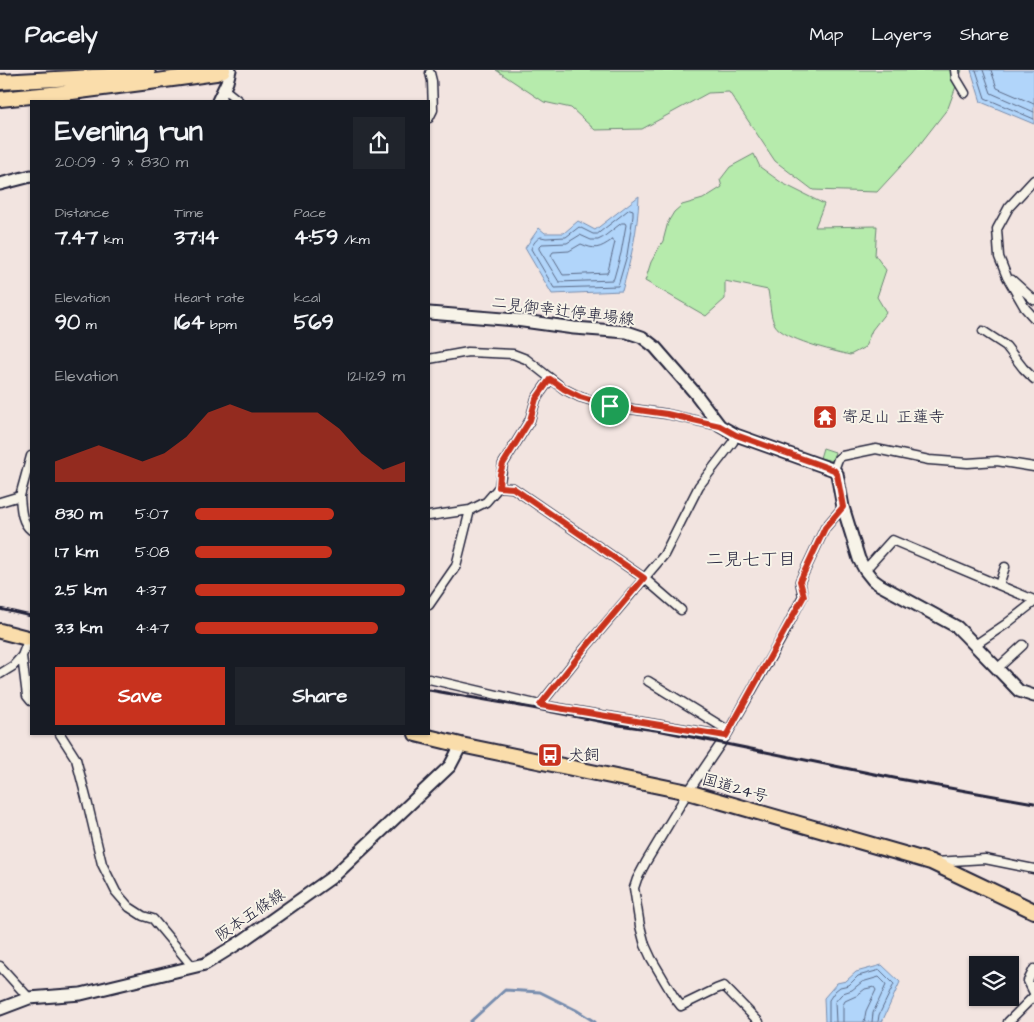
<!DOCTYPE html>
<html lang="en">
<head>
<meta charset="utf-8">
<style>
  body { margin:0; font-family:"Architects Daughter","Klee One",sans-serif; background:#20242c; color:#f1f3f6; height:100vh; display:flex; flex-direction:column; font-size:19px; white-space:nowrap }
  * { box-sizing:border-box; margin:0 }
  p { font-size:16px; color:#9ea1a6 }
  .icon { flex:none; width:28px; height:28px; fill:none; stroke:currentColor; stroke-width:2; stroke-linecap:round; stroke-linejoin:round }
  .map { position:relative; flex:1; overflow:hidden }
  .side { position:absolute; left:30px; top:30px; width:400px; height:635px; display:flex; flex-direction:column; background:#171b24; border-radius:0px; box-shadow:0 1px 4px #0004 }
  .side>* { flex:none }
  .controls { position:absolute; left:969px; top:886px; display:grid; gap:10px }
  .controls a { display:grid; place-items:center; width:50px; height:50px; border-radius:0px; background:#171b24; box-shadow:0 1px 4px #0004; font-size:25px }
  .pin { position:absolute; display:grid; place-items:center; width:42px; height:42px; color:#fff; margin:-21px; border:2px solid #fff; border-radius:50%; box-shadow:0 1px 5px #0007 }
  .round { display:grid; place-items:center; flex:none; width:52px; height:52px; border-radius:0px; background:#20242c }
  .head { display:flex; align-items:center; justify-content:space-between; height:85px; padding:0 25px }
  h1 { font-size:28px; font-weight:800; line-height:38px }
  .metrics { display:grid; grid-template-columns:repeat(3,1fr); gap:8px; height:85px; padding:5px 25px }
  .metrics div { display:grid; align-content:center }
  .metrics b { font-size:21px; font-weight:800 }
  .metrics small { font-size:14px; font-weight:400 }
  .metrics p { font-size:14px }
  .chart { height:140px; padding:10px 25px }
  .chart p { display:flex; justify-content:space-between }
  .chart svg { width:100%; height:90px; margin-top:5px; fill:#c8321e; opacity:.7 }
  .primary-button { display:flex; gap:10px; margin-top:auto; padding:10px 25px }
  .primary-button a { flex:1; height:58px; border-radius:0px; background:#c8321e; color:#fff; font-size:20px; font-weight:800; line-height:58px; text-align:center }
  .primary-button a+a { background:#20242c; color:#f1f3f6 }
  ul { padding:0 25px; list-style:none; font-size:16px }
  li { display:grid; grid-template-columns:80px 60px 1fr; align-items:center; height:38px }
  li i { height:12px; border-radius:6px; background:#c8321e }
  header { display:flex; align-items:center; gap:30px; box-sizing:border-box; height:70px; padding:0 25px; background:#171b24; border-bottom:1px solid #363941 }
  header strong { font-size:24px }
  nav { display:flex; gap:28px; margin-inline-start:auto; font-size:18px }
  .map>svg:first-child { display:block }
</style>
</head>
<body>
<header>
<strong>Pacely</strong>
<nav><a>Map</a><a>Layers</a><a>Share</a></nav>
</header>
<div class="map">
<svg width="1034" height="952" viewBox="0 0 1034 952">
  <rect width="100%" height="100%" fill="#f2e4e0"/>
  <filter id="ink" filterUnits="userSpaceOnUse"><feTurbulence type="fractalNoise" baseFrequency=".02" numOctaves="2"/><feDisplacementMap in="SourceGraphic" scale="10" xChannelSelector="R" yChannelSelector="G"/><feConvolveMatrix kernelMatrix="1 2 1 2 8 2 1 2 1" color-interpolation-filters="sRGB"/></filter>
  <g filter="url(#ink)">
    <path fill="#b6ebac" stroke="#6c8674" d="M496 0H962L948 38 913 83 877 122 813 120 775 91 729 22 708 23 642 59 595 60 571 38 544 32Z
      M754 84 760 97 782 113 824 134 815 157 877 156 875 185 886 200 877 227 886 242 872 260 865 277 850 285C833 281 783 269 775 255 770 247 770 230 768 220L725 211V229L706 246 645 211 651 192 663 171 668 152 674 142 682 135 703 129 722 117 720 110 730 97Z
      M823 378 835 382 832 391 820 388Z"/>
    <path fill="#b1d5fa" stroke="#788dae" d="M971 0H1034V54L981 32Z
      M639 126C638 159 631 189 622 221L552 224 525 178 539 158 545 163H564L578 151 595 160Z
      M882 895 900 912 882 952H825L824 928 837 913 846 911 856 902Z"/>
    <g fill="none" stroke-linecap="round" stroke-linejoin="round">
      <path stroke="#5b6a87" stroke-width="1" d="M976 0 985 28 1034 49
        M983 0 991 23 1034 42
        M991 0 997 18 1034 34
        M630 139 633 140V146L627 185 618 216 554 218 531 179C532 175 537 168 541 167L546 168 566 167 579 157 593 164H597Z
        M622 153H625L626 155 621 183 614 208 613 210 559 212 539 179V177L542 174 567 173 580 165 591 170H598L602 168Z
        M612 170 615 172 608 201 607 203 563 205 551 185 553 182 569 181 581 174C595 180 599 179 612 170Z
        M829 952V930L835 921 840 917 849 915 858 906 880 900 894 914 879 945 878 952
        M836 952 835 932 840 926 843 923 852 920 862 912 879 907 885 913 886 915 873 943 872 952
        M843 952V935L845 931 856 926 865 919 874 917 876 920 866 941 864 952"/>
      <path stroke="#788dae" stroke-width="3" d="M470 952 505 920 540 922 576 940 595 952"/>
      <defs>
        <path id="street" d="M955 0 956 8 965 23
          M224 19 239 31
          M429 48 433 40 432 11 430 3
          M1034 110 1009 137 997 159 999 187 1007 207 1025 238 1034 248
          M1012 210 1034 230
          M983 261 1006 276 1023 298 1034 309
          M429 289 468 282 513 284 526 289 564 319 580 327 610 336 667 344 720 356
          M834 400 838 389 842 386 876 379 929 390 968 393 997 391 1034 397
          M499 417 513 418 644 508 681 540
          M20 426C21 438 21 452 31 460
          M0 432 20 426 31 386
          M429 446 470 440
          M865 500 892 470 1034 530
          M999 515 1005 497
          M429 535 456 496 470 440 486 432 499 417 503 394 530 350 536 329 550 309
          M29 568 22 586 27 626 31 631
          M975 575 1006 554 1034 532
          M998 598 1023 575
          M0 604 13 596 22 586
          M429 609 540 635 726 666
          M648 611 729 661
          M540 635 586 577 664 485 699 416 733 372 736 365
          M60 664 76 689 87 731 102 794 116 822 129 837 143 846 153 849 193 897
          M935 792 985 789 1034 799
          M0 896 29 928
          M1034 899 1028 911 1034 923
          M759 952 724 916 716 919 681 936 674 927 651 888 645 875 640 856 634 818 637 809 646 792 688 722 726 666 782 567 803 526 800 511 825 458 843 437
          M1008 952 1034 926"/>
        <path id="secondary" d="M218 31 227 12 230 0
          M0 114 31 106
          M429 243 516 250 574 258 627 262 642 267 655 277 695 323 720 356 736 365 834 400 837 404 843 437 859 489 865 500 873 510 880 515 957 557 965 565 1019 621 1034 626
          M0 939 29 928 81 924 205 894 242 871 335 805 450 696 461 675"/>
        <path id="highway" d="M0 12 148 4
          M0 29 72 22 180 8 216 3 223 0
          M0 561 31 569
          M416 664 461 675 688 722 907 785 931 792 1034 841"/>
      </defs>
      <use href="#street" stroke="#22223b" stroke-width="11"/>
      <use href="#secondary" stroke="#22223b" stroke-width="15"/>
      <use href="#highway" stroke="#22223b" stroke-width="18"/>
      <use href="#street" stroke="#f7f3e8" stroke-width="8"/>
      <use href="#secondary" stroke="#f7f3e8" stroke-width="11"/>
      <use href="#highway" stroke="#faddab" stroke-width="14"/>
      <path stroke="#22223b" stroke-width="3" d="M0 539 31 546
        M429 620 532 638 619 655 662 661 899 709 1034 733"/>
    </g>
  </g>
  <g fill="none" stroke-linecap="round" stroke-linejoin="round" filter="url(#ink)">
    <defs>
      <path id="route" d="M550 309 564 319 580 327 610 336 667 344 720 356 736 365 834 400 837 404 843 437 825 458 800 511 804 526 726 666 540 635 586 577 644 508 513 418 499 417 500 404 503 394 530 350 536 329Z"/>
    </defs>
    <use href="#route" stroke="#fff" stroke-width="10"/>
    <use href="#route" stroke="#c8321e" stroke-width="6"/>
  </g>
  <defs>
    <symbol id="temple-square" viewBox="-11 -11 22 22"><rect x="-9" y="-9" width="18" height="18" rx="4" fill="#c8321e" stroke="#f7f3e8"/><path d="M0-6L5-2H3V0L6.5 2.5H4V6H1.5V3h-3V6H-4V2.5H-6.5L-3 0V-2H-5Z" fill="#fff"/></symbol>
    <symbol id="bus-square" viewBox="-11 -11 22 22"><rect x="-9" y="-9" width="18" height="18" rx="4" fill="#c8321e" stroke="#f7f3e8"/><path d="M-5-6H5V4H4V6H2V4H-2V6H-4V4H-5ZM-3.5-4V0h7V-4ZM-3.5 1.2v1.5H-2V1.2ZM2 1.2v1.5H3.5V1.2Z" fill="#fff"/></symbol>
  </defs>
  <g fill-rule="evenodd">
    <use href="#temple-square" x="811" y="333" width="28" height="28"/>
    <use href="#bus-square" x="536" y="671" width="28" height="28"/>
  </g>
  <g text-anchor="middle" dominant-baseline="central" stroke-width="4" stroke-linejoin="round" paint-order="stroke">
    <g font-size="16" fill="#22223b" stroke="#f7f3e8">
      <text transform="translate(563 241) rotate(7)">二見御幸辻停車場線</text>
      <text transform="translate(735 718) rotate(16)">国道24号</text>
      <text transform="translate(250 845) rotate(-34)">阪本五條線</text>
    </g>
    <g font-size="16" fill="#22223b" stroke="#f7f3e8" text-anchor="start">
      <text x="842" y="347">寄足山 正蓮寺</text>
      <text x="568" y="685">犬飼</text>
    </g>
    <g font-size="18" fill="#22223b" stroke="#f7f3e8">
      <text x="751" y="489">二見七丁目</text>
    </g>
  </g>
</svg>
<div class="controls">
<a><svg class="icon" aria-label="layers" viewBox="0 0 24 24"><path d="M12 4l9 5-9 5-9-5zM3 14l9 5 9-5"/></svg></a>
</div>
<div class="pin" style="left:610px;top:336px;background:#1e9e55"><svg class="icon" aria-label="arrive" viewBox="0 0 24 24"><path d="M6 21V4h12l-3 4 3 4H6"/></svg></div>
<section class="side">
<div class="head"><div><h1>Evening run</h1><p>20:09 · 9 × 830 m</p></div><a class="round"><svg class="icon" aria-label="share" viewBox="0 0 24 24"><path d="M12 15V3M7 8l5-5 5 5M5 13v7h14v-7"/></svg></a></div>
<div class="metrics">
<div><p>Distance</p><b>7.47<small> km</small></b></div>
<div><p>Time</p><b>37:14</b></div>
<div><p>Pace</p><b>4:59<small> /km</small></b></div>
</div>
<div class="metrics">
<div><p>Elevation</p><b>90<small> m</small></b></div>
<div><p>Heart rate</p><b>164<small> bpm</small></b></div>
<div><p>kcal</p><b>569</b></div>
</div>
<div class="chart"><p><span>Elevation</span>121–129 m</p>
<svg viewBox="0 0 160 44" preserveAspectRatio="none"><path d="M0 44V34L10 30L20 26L30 30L40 34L50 30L60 22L70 10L80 6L90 10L100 10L110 10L120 10L130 18L140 30L150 38L160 34V44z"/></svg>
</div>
<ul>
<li><b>830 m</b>5:07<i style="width:66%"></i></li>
<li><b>1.7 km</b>5:08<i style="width:65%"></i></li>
<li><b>2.5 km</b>4:37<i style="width:100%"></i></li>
<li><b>3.3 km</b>4:47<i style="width:87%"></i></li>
</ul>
<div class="primary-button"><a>Save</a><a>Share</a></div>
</section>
</div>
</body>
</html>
